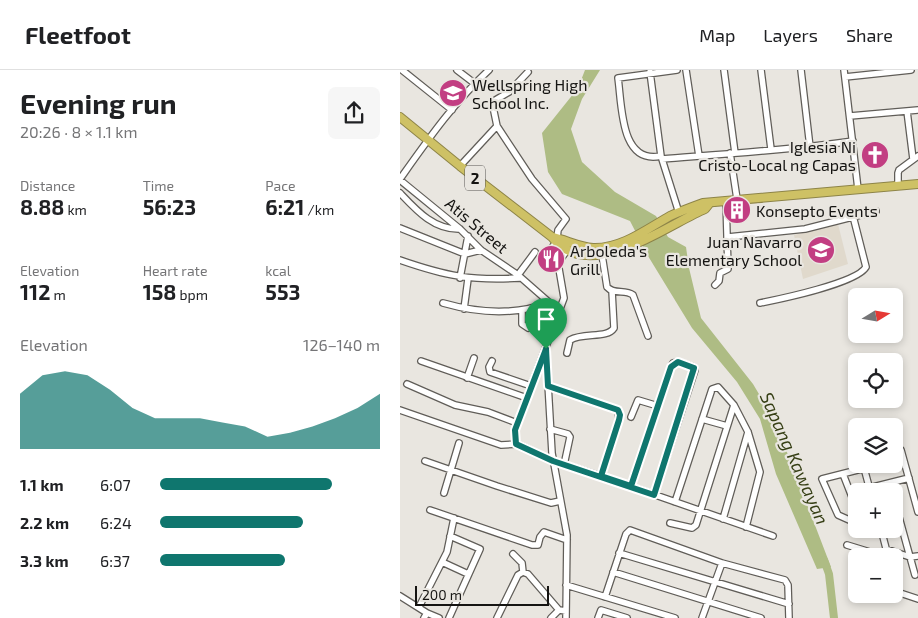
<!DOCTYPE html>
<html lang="en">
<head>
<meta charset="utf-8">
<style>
  body { margin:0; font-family:"Exo 2",sans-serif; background:#f6f6f6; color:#202124; height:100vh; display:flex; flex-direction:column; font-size:19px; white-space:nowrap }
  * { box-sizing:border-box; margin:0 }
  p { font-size:16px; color:#757577 }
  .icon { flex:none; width:28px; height:28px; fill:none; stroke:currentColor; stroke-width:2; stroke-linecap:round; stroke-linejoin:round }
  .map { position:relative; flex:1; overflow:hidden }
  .details { display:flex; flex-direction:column; background:#fff; width:400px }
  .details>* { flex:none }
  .needle { width:32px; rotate:79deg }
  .tools { position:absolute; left:448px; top:218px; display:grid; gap:10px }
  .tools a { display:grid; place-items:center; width:55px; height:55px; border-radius:8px; background:#fff; box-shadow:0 2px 8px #0003; font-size:25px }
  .scale { position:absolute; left:15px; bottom:12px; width:134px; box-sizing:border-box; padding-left:5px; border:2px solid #151412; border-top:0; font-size:14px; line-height:18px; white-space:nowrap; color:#151412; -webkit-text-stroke:4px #e9e6e0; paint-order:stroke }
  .pin { position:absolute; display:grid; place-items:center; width:42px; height:42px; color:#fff; margin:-51px -21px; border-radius:50% 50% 50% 0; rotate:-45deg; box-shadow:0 0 5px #0007 }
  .pin .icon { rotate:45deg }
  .round { display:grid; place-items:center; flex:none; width:52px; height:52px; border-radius:8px; background:#f6f6f6 }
  .headline { display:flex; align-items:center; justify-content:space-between; height:85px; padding:0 20px }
  h1 { font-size:28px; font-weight:700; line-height:38px }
  .figures { display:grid; grid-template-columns:repeat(3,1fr); gap:8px; height:85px; padding:5px 20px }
  .figures div { display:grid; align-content:center }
  .figures b { font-size:21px; font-weight:700 }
  .figures small { font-size:14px; font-weight:400 }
  .figures p { font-size:14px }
  .chart { height:140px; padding:10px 20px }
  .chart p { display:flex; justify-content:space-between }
  .chart svg { width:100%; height:90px; margin-top:5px; fill:#0f766e; opacity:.7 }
  ul { padding:0 20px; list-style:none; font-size:16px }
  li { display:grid; grid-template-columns:80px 60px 1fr; align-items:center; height:38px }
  li i { height:12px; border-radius:6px; background:#0f766e }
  header { display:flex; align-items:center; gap:30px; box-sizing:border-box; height:70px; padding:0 25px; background:#fff; border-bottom:1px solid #e0e0e0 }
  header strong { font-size:24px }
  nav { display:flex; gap:28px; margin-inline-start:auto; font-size:18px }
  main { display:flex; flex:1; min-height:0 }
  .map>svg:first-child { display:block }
</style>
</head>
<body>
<header>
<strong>Fleetfoot</strong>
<nav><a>Map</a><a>Layers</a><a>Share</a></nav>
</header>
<main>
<section class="details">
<div class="headline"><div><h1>Evening run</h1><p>20:26 · 8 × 1.1 km</p></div><a class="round"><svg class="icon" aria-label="share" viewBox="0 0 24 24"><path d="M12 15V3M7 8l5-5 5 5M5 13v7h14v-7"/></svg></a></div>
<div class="figures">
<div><p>Distance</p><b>8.88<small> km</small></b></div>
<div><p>Time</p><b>56:23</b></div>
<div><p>Pace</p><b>6:21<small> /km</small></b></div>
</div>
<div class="figures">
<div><p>Elevation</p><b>112<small> m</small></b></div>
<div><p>Heart rate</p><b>158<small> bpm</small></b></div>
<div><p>kcal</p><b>553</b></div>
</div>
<div class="chart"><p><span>Elevation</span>126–140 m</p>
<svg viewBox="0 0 160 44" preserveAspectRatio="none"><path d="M0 44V17L10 8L20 6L30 8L40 15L50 24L60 29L70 29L80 29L90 31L100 33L110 38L120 36L130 33L140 29L150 24L160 17V44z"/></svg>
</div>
<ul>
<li><b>1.1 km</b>6:07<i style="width:78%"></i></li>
<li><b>2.2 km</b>6:24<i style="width:65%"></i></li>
<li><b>3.3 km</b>6:37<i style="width:57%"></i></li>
</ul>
</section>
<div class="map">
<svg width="518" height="548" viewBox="0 0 518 548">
  <rect width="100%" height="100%" fill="#e9e6e0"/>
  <path fill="#e0d9cc" d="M438 154 448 194 403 209 394 165Z"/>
  <path fill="#aebc84" d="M185 0H200L182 29 171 59 182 92 215 122 256 146 268 167 286 177 289 198 301 248 353 314 366 336 385 377 431 497 417 499 376 404 360 349 337 312 292 258 248 186 230 151 162 124 148 102 142 63 178 18Z"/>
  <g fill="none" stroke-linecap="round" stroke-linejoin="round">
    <path stroke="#aebc84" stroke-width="8" d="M424 490 429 504 434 548"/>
    <defs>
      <path id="minor" d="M2 0 52 40
        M57 0 74 13
        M286 0 299 86
        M324 0 335 83
        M361 0 371 79
        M401 0 410 77
        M444 0 458 119
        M250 2 261 86 279 143
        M445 7 511 0
        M507 41 513 89
        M450 46 518 40
        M97 56 92 32 109 22 128 2
        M330 83 337 129
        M261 86C220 95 222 35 218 8L277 0
        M262 89C326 84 390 80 453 71
        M60 96 97 56 132 109 166 149 158 160 157 168
        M0 109C27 71 54 32 89 0
        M0 110 60 159 81 180 118 205 159 241
        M498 116V103L499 100 518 86
        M0 123C17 141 34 160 60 159
        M0 158 65 184 81 180
        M328 167 405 159 476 141
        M202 185 207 217C214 225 225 219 233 225L248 266
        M0 190C46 206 72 211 120 208
        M143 190 156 172
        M118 205 135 182
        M60 208 68 166
        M315 215 319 211 320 203 328 199 326 131
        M43 233C78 243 113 246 148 233
        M360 233C380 229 457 213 466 197L453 146
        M64 239 68 209
        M122 240V254L128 258
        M146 279 152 383 167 465 166 548
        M167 283 170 270C184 262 207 269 214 258L212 221
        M21 291 127 328
        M92 291 89 297 90 302 131 316
        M67 308 74 288
        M7 314 55 335 88 342 117 353
        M148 316 218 340 219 350 201 406
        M334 335 348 362 360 402 346 457
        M0 340 101 375 118 374 153 391 201 406 373 466
        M231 347 238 330 258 336
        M302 349 327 356
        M150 359 168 364 170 367 164 395
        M116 374 115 360 164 228 158 193 168 179
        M501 380 518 442
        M494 390 503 388
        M25 391 97 416 151 433 160 431
        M464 398 470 420
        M443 404 452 427 456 430
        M231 417 271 297 273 293 279 292 294 297 295 300 254 425
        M469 418 509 408
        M44 423 59 373
        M494 429 515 505
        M30 440 132 475H138L140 467 144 462 167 470
        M323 449 348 362
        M270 453 292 458 296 455 334 335 318 317 312 319 275 432
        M456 453 438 445 422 409 481 394
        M471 459 482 463
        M481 459 488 486
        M447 475 483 486
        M486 479 510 487 518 486
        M219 483 389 534
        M113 484 122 493 123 502
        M42 492 68 504
        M213 502 361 548
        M166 515 275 548
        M494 521 518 529
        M0 526 27 543 24 548
        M205 527 226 464 230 460 322 493 385 510 388 515 389 548
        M19 537 47 482 54 448
        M27 543 39 548
        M49 548 80 479 50 466
        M97 548 118 505 123 502 128 504 159 540 166 541
        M151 548 159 540
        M198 548 201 540 227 548
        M302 548 322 493"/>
      <path id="highway" d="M0 47 60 96 152 167C188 215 267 155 305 139L309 134
        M152 167C166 170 179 177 193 178 221 179 247 159 270 146 281 141 292 137 303 133L518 114"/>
    </defs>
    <use href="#minor" stroke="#605d58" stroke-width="8"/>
    <use href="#highway" stroke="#8d8448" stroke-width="10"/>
    <use href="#minor" stroke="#fff" stroke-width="5.5"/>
    <use href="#highway" stroke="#cec165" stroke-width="8"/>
  </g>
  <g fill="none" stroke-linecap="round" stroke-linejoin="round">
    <defs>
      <path id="route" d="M146 279 115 360 116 374 153 391 254 425 294 298 278 292 271 297 231 416 201 406 219 350 220 345 218 340 148 316 146 279"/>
    </defs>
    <use href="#route" stroke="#fff" stroke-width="10"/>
    <use href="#route" stroke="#0f766e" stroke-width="6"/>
  </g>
  <defs>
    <symbol id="school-disc" viewBox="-11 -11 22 22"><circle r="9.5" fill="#c23e82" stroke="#e9e6e0"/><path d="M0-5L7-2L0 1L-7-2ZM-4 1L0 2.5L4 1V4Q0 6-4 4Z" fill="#fff"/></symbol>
    <symbol id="church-disc" viewBox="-11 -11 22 22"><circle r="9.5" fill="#c23e82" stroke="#e9e6e0"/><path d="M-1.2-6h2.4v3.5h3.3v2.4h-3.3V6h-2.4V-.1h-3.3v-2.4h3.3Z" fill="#fff"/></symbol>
    <symbol id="building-disc" viewBox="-11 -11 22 22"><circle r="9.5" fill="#c23e82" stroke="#e9e6e0"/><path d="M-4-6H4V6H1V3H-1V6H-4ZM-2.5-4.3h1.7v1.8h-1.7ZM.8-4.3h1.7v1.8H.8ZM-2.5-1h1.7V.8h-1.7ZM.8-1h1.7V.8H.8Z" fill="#fff"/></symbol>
    <symbol id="restaurant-disc" viewBox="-11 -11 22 22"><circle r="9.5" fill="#c23e82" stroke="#e9e6e0"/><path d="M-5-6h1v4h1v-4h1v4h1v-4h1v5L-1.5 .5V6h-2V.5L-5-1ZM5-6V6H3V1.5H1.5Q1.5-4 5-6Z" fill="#fff"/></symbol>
  </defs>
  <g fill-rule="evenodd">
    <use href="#school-disc" x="37" y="7" width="32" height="32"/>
    <use href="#church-disc" x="459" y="69" width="32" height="32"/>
    <use href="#building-disc" x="321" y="124" width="32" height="32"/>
    <use href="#school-disc" x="405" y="164" width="32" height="32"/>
    <use href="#restaurant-disc" x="135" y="173" width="32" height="32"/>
  </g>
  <g text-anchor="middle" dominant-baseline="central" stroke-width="4.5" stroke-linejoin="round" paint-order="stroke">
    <rect fill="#e9e6e0" stroke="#555350" stroke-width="1" x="65" y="95.5" width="20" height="25" rx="4"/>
    <g font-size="15" font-weight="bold" fill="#151412">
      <text x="75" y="108">2</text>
    </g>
    <g font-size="16" fill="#151412" stroke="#e9e6e0" text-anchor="start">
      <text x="72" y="14">Wellspring High<tspan x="72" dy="18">School Inc.</tspan></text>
      <text x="456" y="76" text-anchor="end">Iglesia Ni<tspan x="456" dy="18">Cristo-Local ng Capas</tspan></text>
      <text x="356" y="140">Konsepto Events</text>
      <text x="402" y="171" text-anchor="end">Juan Navarro<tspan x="402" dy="18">Elementary School</tspan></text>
      <text x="170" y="180">Arboleda's<tspan x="170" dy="18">Grill</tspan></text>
    </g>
    <g font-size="16" fill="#151412" stroke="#e9e6e0">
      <text transform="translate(77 155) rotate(40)">Atis Street</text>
    </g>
    <g font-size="18" font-style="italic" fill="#363f15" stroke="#e9e6e0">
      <text transform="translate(395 388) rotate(66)">Sapang Kawayan</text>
    </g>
  </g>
</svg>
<div class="tools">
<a><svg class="needle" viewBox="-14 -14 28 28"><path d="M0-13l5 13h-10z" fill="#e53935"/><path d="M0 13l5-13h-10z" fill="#757577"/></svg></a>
<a><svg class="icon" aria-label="locate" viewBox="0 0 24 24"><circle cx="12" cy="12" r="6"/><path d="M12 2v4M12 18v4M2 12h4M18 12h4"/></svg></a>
<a><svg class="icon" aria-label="layers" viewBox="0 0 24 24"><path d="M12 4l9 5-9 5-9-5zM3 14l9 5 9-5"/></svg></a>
<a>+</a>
<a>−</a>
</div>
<div class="scale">200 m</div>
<div class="pin" style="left:146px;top:279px;background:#1e9e55"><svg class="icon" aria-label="arrive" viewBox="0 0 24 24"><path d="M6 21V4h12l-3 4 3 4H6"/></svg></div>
</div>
</main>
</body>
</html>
